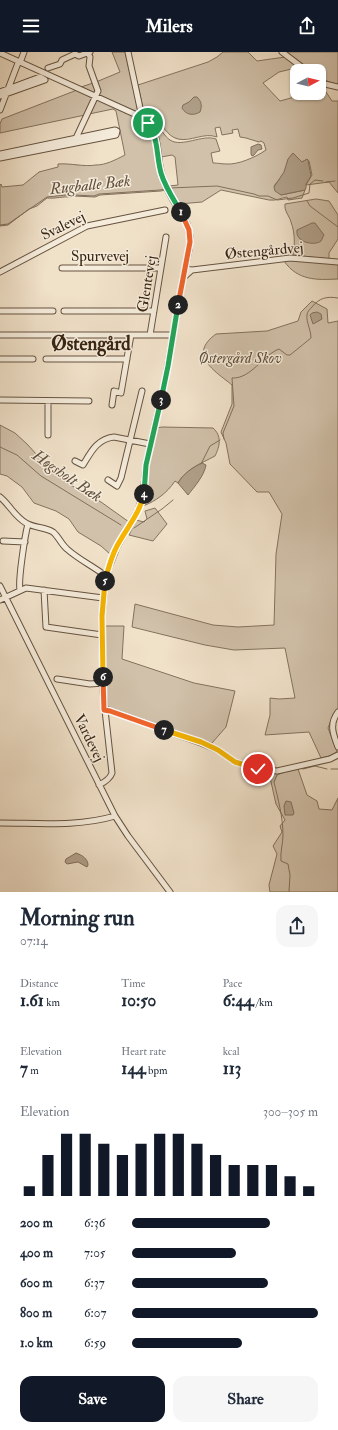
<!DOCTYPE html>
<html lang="en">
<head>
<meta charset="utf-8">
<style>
  body { margin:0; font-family:"IM FELL Double Pica",serif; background:#f6f6f7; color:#1f2937; height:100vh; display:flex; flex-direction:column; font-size:15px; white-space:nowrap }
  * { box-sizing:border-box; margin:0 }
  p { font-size:13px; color:#747a83 }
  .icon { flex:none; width:22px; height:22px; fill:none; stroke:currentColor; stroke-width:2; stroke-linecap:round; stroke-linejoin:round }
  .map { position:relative; height:840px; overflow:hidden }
  .side { display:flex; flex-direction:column; background:#fff; flex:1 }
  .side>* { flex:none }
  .needle { width:26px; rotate:83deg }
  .fabs { position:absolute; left:290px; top:12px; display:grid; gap:8px }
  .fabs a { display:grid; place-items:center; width:36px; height:36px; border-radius:8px; background:#fff; box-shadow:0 1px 3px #0004; font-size:20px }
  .pin { position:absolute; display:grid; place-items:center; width:34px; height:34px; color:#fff; margin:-17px; border:2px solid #fff; border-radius:50%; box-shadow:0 1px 4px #0007 }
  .km { position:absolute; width:20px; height:20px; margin:-10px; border-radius:50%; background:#222; color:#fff; font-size:11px; line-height:20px; text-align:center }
  .round { display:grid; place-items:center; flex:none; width:42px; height:42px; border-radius:12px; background:#f6f6f7 }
  .headline { display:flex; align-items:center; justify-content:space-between; height:68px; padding:0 20px }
  h1 { font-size:22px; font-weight:700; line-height:30px }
  .figures { display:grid; grid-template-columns:repeat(3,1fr); gap:6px; height:68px; padding:4px 20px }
  .figures div { display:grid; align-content:center }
  .figures b { font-size:17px; font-weight:700 }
  .figures small { font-size:11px; font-weight:400 }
  .figures p { font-size:11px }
  .chart { height:112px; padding:8px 20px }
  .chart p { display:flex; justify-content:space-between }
  .chart svg { width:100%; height:72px; margin-top:4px; stroke:#111827; stroke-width:6 }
  .action { display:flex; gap:8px; margin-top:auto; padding:8px 20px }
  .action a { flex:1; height:46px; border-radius:12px; background:#111827; color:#fff; font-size:16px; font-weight:700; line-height:46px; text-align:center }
  .action a+a { background:#f6f6f7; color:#1f2937 }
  ul { padding:0 20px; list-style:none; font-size:13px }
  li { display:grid; grid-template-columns:64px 48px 1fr; align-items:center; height:30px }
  li i { height:10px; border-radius:5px; background:#111827 }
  header { display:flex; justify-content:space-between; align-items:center; height:52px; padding:0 20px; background:#111827; color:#fff; font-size:18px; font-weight:700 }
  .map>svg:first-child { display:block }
</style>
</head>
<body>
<header><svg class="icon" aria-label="menu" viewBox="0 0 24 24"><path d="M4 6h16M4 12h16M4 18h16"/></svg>Milers<svg class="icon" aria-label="share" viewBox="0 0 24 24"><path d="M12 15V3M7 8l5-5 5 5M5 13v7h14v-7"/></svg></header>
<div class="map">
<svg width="338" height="840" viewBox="0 0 338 840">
  <rect width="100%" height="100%" fill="#f0e1c9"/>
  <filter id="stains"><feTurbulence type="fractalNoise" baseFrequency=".005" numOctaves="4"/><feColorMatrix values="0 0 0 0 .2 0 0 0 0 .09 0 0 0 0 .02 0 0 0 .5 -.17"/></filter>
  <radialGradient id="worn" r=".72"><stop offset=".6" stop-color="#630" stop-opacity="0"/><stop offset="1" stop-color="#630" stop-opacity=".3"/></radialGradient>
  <path fill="#d1c1aa" stroke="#84725e" d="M112 0H125L139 59 137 60 99 43 100 38 96 30 120 20Z
    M223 0H248L257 9 285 5 300 15 279 20 263 31 280 49 309 41H319V38L324 37 332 49H338V141L329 130 306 133 312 123 309 109 306 108 302 110 293 101 288 108 285 120 274 134 281 143 305 138 302 146 288 148 287 145C281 146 276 149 269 148L221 138 202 150 179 152 169 134 178 133 175 105 172 103 161 105 159 91 153 73H157C161 77 165 85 170 88 182 96 202 82 216 87L220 99 211 101 213 111C218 111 222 112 226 112 238 113 256 105 266 98L264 91 261 89 259 90 246 86 240 85 238 77 232 78 233 81 222 83 220 75 215 76 217 85C204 80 191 90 178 87 165 84 165 70 149 68 142 59 141 45 138 33L208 10 217 5Z
    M287 0H338V32C331 31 325 29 319 24V19H312Z
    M93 31 95 37 94 41 81 35Z
    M77 38 92 46 85 63 0 81V72L2 67Z
    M97 47 138 66 141 71 149 80 156 96 158 119 165 138 161 139 100 143 95 145 74 144 72 145C63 144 55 147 47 146L37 154 29 157 8 173 0 174V133L1 132 2 135 23 133 39 120 58 115V112C71 111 83 115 96 113 106 113 115 108 125 103L116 59 113 57 89 62Z
    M316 147 329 149 338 163V187L329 201V207L293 203C295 192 295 181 291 170 289 163 284 159 285 152Z
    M288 208 338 211V227C317 228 298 229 284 209Z
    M312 249 327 257 328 271 338 269V657L332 666 328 676 337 699 334 703 321 706 309 680 265 683 270 663V646L279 647 295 646 285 596 234 598 205 593 132 575 135 552 213 573 238 575 274 573 276 502 282 462 269 440H257L230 412 226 391 221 380 232 352V333C215 319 187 303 216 282L267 279 298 269 301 260Z
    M0 373 15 381 27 392 49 416 67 431 101 450 129 470 110 502 101 494 78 480 69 467 56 459 34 451 22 435 7 424 0 422Z
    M162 375 213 376C222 384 220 394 215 404 202 411 186 417 178 431L175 429C167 441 156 449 143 454L147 442 148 417 157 376Z
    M155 456 167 472 153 489 129 483 136 468 144 470 147 467 145 459Z
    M105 574H124L122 607 194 631 235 639 226 675 212 691 109 655 107 653Z
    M298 717 307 743 317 749 319 757 332 758 338 746V840H270L269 833 277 802 273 794 282 780 280 774 285 768 276 752 269 721Z"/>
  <path fill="#b1a18b" stroke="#816f5b" d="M194 45H197C202 50 202 54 200 60 193 64 186 63 182 56L183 53 189 50Z
    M258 92 261 93 262 97 258 98 254 103 252 104 251 102V95Z
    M293 101 302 110 307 107 308 108 311 124 306 132V136L305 138 281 143 275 139 274 135 284 120 288 107Z
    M312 171H315L324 183C323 184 322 188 321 189 315 194 295 191 297 178Z
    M317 260 321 262 322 267 313 272 310 263 312 261Z
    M202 411 206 413C204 424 195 434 188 443L178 431C183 422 193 415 202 411Z
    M286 749 291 750 294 761 293 763H285L284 754Z
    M76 801C82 803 88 807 88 813L87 815 78 810 67 812 65 810 66 807Z"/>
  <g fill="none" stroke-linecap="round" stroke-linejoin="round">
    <path stroke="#816f5b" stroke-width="1" d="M326 130 335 129
      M170 136 217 134 254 142 259 144H268L277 148 293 146 309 141 310 132 315 128 323 129
      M307 149 310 154 338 175
      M0 173 8 172 47 145 66 143 71 145 74 143 94 144 99 142 160 138 164 137
      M224 387 223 381 234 354 232 326C251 327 263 303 279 297L287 303H290L311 286C311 278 306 270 307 263 307 260 310 257 312 255 319 246 327 244 338 246
      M0 395 17 403 41 424 121 473
      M201 412 210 394 220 388
      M134 476 162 457 173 448
      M303 717 315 714 327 717
      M331 717H338
      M287 719 277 723 274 730C278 747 283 765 283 783 283 792 280 800 281 809L288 812 290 823 289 840"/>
    <defs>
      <path id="minor" d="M282 0 307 19
        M0 1 139 64H143
        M48 16 60 12 62 8 75 2 79 4 90 0
        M319 29 325 32 338 35
        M0 40 40 25 45 28 0 44
        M0 58 18 11 21 8 24 0
        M77 89 76 86 98 39 89 14 90 5 88 1
        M0 102 115 78 117 79 116 83 0 106
        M62 216H161
        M192 218 290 206 338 210
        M0 220 87 174 165 158
        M183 226 192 218 185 217
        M0 259H53
        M64 259H154
        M0 283H173
        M150 283 166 185
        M0 307H33
        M46 307H127
        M0 348 89 349
        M112 353 114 339 121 341 131 283
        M48 383V349
        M75 409 83 413C91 400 97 387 114 385L150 392
        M108 428 117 434 121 426 142 339
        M0 445C10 453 14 464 26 471 34 476 45 475 53 480 59 485 61 492 67 497 78 507 91 513 103 522
        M3 489 25 490
        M0 534 115 764 128 784 170 840
        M20 538C18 528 25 483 28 472
        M44 538 46 575 102 583
        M0 548 26 536 103 546
        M57 627 90 632 103 631
        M104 658 110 659 201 691 218 698 235 710 258 717 277 719 330 707 338 703
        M338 660C329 672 333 682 338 695
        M99 733C105 730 110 727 112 721L103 640 102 564 105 532 108 518 117 495 138 458 143 443 146 413 165 329 183 226 189 198 190 184 187 172C179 157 166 140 162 123 158 110 159 96 155 83 151 74 144 66 140 56L128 0
        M0 771C38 771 78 775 115 764"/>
    </defs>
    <use href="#minor" stroke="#665340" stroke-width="7"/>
    <use href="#minor" stroke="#f5ecdc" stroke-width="5"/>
  </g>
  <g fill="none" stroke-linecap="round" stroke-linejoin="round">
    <defs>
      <path id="split-1" d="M148 71C159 88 156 103 161 121 165 135 174 148 181 160"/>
      <path id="split-2" d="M178 253 190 190 189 178 181 160"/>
      <path id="split-3" d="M161 348 168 314 178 253"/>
      <path id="split-4" d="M144 442 146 413 161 348"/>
      <path id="split-5" d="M105 529C108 517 111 505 117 494 126 477 140 461 144 442"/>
      <path id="split-6" d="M103 625 102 564 105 529"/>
      <path id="split-7" d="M103 625 104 658 110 659 164 678"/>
      <path id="split-8" d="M164 678 201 690 218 698 235 710 258 717"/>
    </defs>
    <use href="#split-1" stroke="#fff" stroke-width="8"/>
    <use href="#split-2" stroke="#fff" stroke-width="8"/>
    <use href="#split-3" stroke="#fff" stroke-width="8"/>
    <use href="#split-4" stroke="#fff" stroke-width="8"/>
    <use href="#split-5" stroke="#fff" stroke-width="8"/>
    <use href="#split-6" stroke="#fff" stroke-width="8"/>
    <use href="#split-7" stroke="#fff" stroke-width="8"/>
    <use href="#split-8" stroke="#fff" stroke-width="8"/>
    <use href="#split-1" stroke="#22a559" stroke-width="5"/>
    <use href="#split-2" stroke="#f0652b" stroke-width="5"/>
    <use href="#split-3" stroke="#22a559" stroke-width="5"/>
    <use href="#split-4" stroke="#22a559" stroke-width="5"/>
    <use href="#split-5" stroke="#f5b400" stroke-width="5"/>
    <use href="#split-6" stroke="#f5b400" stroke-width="5"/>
    <use href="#split-7" stroke="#f0652b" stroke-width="5"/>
    <use href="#split-8" stroke="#f5b400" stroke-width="5"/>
  </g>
  <g text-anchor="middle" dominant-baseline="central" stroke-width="3" stroke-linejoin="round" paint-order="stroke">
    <g font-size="15" fill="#382412" stroke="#f5ecdc">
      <text transform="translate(63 174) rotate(-26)">Svalevej</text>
      <text transform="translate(264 199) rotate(-5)">Østengårdvej</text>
      <text x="100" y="204">Spurvevej</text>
      <text transform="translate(147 232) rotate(-81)">Glentevej</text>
      <text transform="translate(89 686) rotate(64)">Vardevej</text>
    </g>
    <g font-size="15" font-style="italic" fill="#5e4b38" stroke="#f5ecdc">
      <text x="240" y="306">Østergård Skov</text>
    </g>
    <g font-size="16" font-style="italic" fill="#62503c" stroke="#f5ecdc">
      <text transform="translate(90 133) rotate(-6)">Rugballe Bæk</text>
      <text transform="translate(67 424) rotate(34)">Høgsholt Bæk</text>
    </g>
    <g font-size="19" font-weight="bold" fill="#382412" stroke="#f5ecdc">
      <text x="91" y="292">Østengård</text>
    </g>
  </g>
  <rect width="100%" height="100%" filter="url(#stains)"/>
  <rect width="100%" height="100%" fill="url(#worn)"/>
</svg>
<div class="fabs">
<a><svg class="needle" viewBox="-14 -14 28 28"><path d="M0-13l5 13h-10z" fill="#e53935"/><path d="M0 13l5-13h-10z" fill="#747a83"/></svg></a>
</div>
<div class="pin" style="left:148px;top:71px;background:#1e9e55"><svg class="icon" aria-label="arrive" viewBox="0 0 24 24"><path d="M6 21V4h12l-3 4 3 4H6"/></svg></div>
<div class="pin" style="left:258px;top:717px;background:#d93025"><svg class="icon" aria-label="check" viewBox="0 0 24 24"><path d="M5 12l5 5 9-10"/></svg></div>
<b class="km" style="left:181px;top:160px">1</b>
<b class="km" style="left:178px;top:253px">2</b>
<b class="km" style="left:161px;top:348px">3</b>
<b class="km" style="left:144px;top:442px">4</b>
<b class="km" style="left:105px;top:529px">5</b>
<b class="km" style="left:103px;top:625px">6</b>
<b class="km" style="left:164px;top:678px">7</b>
</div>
<section class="side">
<div class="headline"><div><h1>Morning run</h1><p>07:14</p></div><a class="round"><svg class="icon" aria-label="share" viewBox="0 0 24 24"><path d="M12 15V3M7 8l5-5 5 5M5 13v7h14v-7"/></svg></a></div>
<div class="figures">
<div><p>Distance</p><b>1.61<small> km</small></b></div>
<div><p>Time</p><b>10:50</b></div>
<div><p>Pace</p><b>6:44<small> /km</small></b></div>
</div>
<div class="figures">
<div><p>Elevation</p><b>7<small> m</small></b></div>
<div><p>Heart rate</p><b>144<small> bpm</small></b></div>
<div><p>kcal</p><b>113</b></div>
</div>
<div class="chart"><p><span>Elevation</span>300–305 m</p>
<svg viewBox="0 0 160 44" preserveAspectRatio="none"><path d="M5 44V38M15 44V19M25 44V6M35 44V6M45 44V12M55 44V19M65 44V12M75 44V6M85 44V6M95 44V12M105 44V19M115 44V25M125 44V25M135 44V25M145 44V32M155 44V38"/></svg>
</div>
<ul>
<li><b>200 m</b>6:36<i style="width:74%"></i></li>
<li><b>400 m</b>7:05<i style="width:56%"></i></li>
<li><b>600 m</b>6:37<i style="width:73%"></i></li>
<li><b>800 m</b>6:07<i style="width:100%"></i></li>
<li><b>1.0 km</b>6:59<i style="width:59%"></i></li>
</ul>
<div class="action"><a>Save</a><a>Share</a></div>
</section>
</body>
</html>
